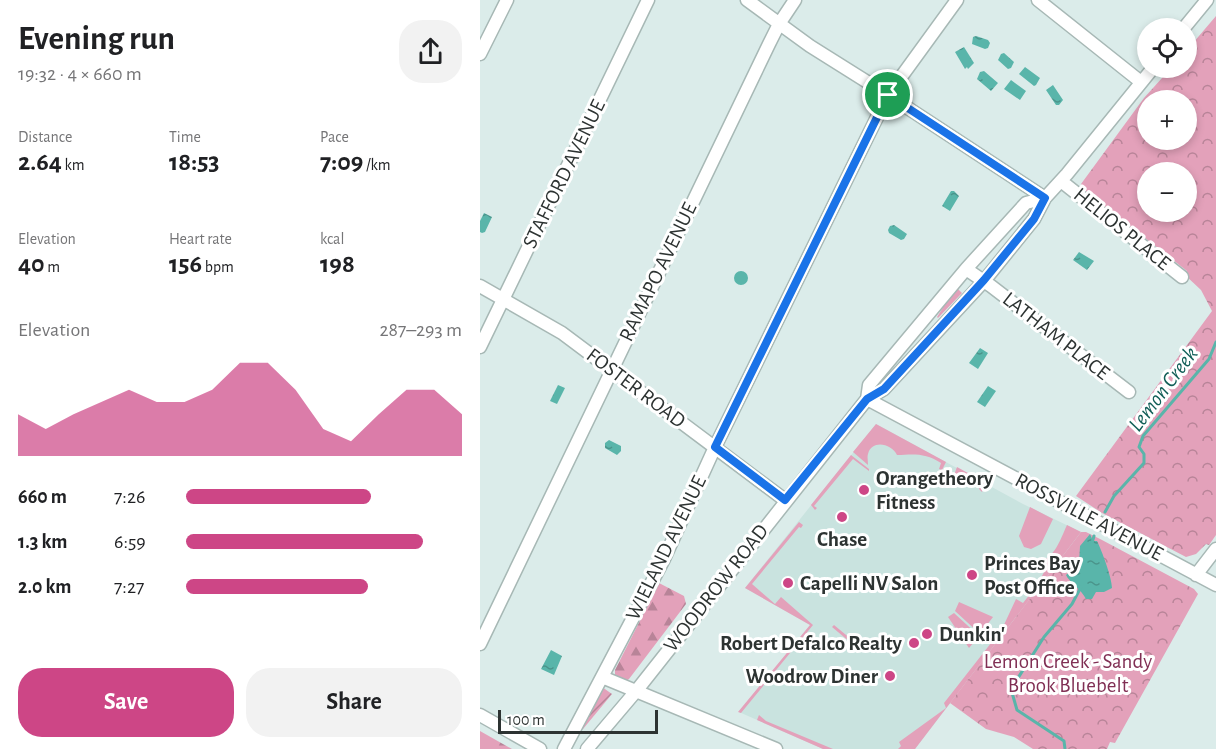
<!DOCTYPE html>
<html lang="en">
<head>
<meta charset="utf-8">
<style>
  body { margin:0; font-family:"Alegreya Sans",sans-serif; background:#f2f2f2; color:#202124; height:100vh; display:flex; flex-direction:column; font-size:22px; white-space:nowrap }
  * { box-sizing:border-box; margin:0 }
  p { font-size:20px; color:#757577 }
  .icon { flex:none; width:33px; height:33px; fill:none; stroke:currentColor; stroke-width:2; stroke-linecap:round; stroke-linejoin:round }
  .map { position:relative; flex:1; overflow:hidden }
  .details { display:flex; flex-direction:column; background:#fff; width:480px }
  .details>* { flex:none }
  .tools { position:absolute; left:657px; top:18px; display:grid; gap:12px }
  .tools a { display:grid; place-items:center; width:60px; height:60px; border-radius:50%; background:#fff; box-shadow:0 3px 9px #0003; font-size:30px }
  .scale { position:absolute; left:18px; bottom:15px; width:160px; box-sizing:border-box; padding-left:6px; border:3px solid #2d3332; border-top:0; font-size:16px; line-height:21px; white-space:nowrap; color:#2d3332; -webkit-text-stroke:4px #fff; paint-order:stroke }
  .pin { position:absolute; display:grid; place-items:center; width:51px; height:51px; color:#fff; margin:-26px; border:3px solid #fff; border-radius:50%; box-shadow:0 2px 6px #0007 }
  .round { display:grid; place-items:center; flex:none; width:63px; height:63px; border-radius:24px; background:#f2f2f2 }
  .overview { display:flex; align-items:center; justify-content:space-between; height:102px; padding:0 18px }
  h1 { font-size:33px; font-weight:700; line-height:45px }
  .metrics { display:grid; grid-template-columns:repeat(3,1fr); gap:9px; height:102px; padding:6px 18px }
  .metrics div { display:grid; align-content:center }
  .metrics b { font-size:26px; font-weight:700 }
  .metrics small { font-size:16px; font-weight:400 }
  .metrics p { font-size:16px }
  .chart { height:168px; padding:12px 18px }
  .chart p { display:flex; justify-content:space-between }
  .chart svg { width:100%; height:108px; margin-top:6px; fill:#cd4686; opacity:.7 }
  .button { display:flex; gap:12px; margin-top:auto; padding:12px 18px }
  .button a { flex:1; height:69px; border-radius:24px; background:#cd4686; color:#fff; font-size:24px; font-weight:700; line-height:69px; text-align:center }
  .button a+a { background:#f2f2f2; color:#202124 }
  ul { padding:0 18px; list-style:none; font-size:20px }
  li { display:grid; grid-template-columns:96px 72px 1fr; align-items:center; height:45px }
  li i { height:15px; border-radius:8px; background:#cd4686 }
  main { display:flex; flex:1; min-height:0 }
  .map>svg:first-child { display:block }
</style>
</head>
<body>
<main>
<section class="details">
<div class="overview"><div><h1>Evening run</h1><p>19:32 · 4 × 660 m</p></div><a class="round"><svg class="icon" aria-label="share" viewBox="0 0 24 24"><path d="M12 15V3M7 8l5-5 5 5M5 13v7h14v-7"/></svg></a></div>
<div class="metrics">
<div><p>Distance</p><b>2.64<small> km</small></b></div>
<div><p>Time</p><b>18:53</b></div>
<div><p>Pace</p><b>7:09<small> /km</small></b></div>
</div>
<div class="metrics">
<div><p>Elevation</p><b>40<small> m</small></b></div>
<div><p>Heart rate</p><b>156<small> bpm</small></b></div>
<div><p>kcal</p><b>198</b></div>
</div>
<div class="chart"><p><span>Elevation</span>287–293 m</p>
<svg viewBox="0 0 160 44" preserveAspectRatio="none"><path d="M0 44V27L10 33L20 27L30 22L40 17L50 22L60 22L70 17L80 6L90 6L100 17L110 33L120 38L130 27L140 17L150 17L160 27V44z"/></svg>
</div>
<ul>
<li><b>660 m</b>7:26<i style="width:67%"></i></li>
<li><b>1.3 km</b>6:59<i style="width:86%"></i></li>
<li><b>2.0 km</b>7:27<i style="width:66%"></i></li>
</ul>
<div class="button"><a>Save</a><a>Share</a></div>
</section>
<div class="map">
<svg width="736" height="749" viewBox="0 0 736 749">
  <defs>
    <pattern id="forest-firs" width="22" height="20" patternUnits="userSpaceOnUse" patternTransform="scale(1.5)"><rect width="22" height="20" fill="#e3a1ba"/><path d="M5 1l3.5 6h-7zM16 11l3.5 6h-7z" fill="#b88498"/></pattern>
    <pattern id="park-crowns" width="20" height="18" patternUnits="userSpaceOnUse" patternTransform="scale(1.5)"><rect width="20" height="18" fill="#e3a1ba"/><path d="M2 6a3 3 0 1 1 6 0M12 15a3 3 0 1 1 6 0" fill="none" stroke="#b88498"/></pattern>
    <pattern id="garden-furrows" width="10" height="10" patternUnits="userSpaceOnUse" patternTransform="scale(1.5)"><rect width="10" height="10" fill="#e3a1ba"/><path d="M-1 1l2-2M0 10L10 0M9 11l2-2" fill="none" stroke="#b88498"/></pattern>
    <pattern id="water-ripples" width="26" height="14" patternUnits="userSpaceOnUse" patternTransform="scale(1.5)"><rect width="26" height="14" fill="#59b5aa"/><path d="M2 4q2-2 4 0t4 0M15 11q2-2 4 0t4 0" fill="none" stroke="#4a948b"/></pattern>
  </defs>
  <rect width="100%" height="100%" fill="#dbecea"/>
  <path fill="#c9e3df" d="M396 424 543 504 601 532 435 749H343L259 712 330 625 265 588Z"/>
  <path fill="#e3a1ba" d="M476 287 482 293 458 318 457 317Z
    M396 424 466 462 462 470 459 469 461 463C446 453 435 454 417 455 412 444 392 439 388 454 387 457 388 461 388 465L373 452Z
    M371 455 389 469V471L373 459 334 506 337 508 335 510 331 505Z
    M477 467 506 483 502 492 499 489 501 483 480 472 474 479 473 478Z
    M550 507 573 519 561 544 551 549 544 547 539 536Z
    M319 522 323 525 321 528 319 527 272 584 295 604 301 597 333 625 261 713 258 712 330 625 265 588Z
    M587 525 601 532 435 749H418L421 746 419 742 466 708 464 703 522 629 536 599 543 603 558 584 564 572 558 562C575 558 580 540 587 525Z
    M479 602 513 617 500 634 475 611Z
    M474 613 499 636 489 648 468 617Z
    M354 625 383 649 388 644 390 647 386 652H382L352 627Z
    M279 715 286 721 353 749H343L277 720Z"/>
  <path fill="url(#forest-firs)" d="M179 583 204 596 206 604 149 679 146 681 135 677V670Z
    M0 731 32 749H0Z"/>
  <path fill="url(#park-crowns)" fill-rule="evenodd" d="M736 16V535L729 545 726 544 716 554 706 557 622 513 596 496 732 311 721 290 705 275 707 271 604 190 601 184 664 98 691 68H706L707 50ZM668 100H706V140H668ZM668 172H706V212H668Z
    M601 532H606L622 540 714 589 718 594 635 743 630 742 627 749H553L534 737 506 729 470 703Z"/>
  <path fill="url(#garden-furrows)" d="M122 687 132 694 103 729 102 728Z"/>
  <path fill="url(#water-ripples)" d="M496 36 508 40 510 43 508 48 505 49 492 44 493 37Z
    M484 47 494 63 488 69 487 67 485 69 475 52Z
    M524 53 534 62 531 68 528 69 518 60 521 54Z
    M545 67 560 78 556 85 554 86 539 74Z
    M504 71 518 83 511 91 497 79 500 72Z
    M531 80 546 91 540 100 524 89Z
    M573 85 583 100 579 105H576L566 90Z
    M471 191H474L479 196 470 211 462 206Z
    M4 213 12 217 5 232 2 233 0 232V221Z
    M414 225 427 234 424 239 421 240 409 233 408 230 410 226Z
    M599 252 614 261 607 270 593 260Z
    M254 278a7 7 0 1 1 14 0a7 7 0 1 1-14 0Z
    M500 348 508 353 498 369 489 363Z
    M78 385 85 388 77 404 70 401Z
    M508 386 516 391 505 407 497 402Z
    M129 440 141 446V451L137 455 125 448V443Z
    M610 534 613 541H617C622 551 632 578 632 588L624 592H616L612 599H606C601 589 589 582 586 575L599 564 600 546Z
    M71 650 82 656 74 675 61 669Z"/>
  <g fill="none" stroke-linecap="round" stroke-linejoin="round">
    <path stroke="#59b5aa" stroke-width="3" d="M625 512 634 496 664 463V454L659 447 663 436 729 359 736 342
      M612 543 614 536
      M585 749 584 741 537 710 531 689 564 637 592 604 601 587"/>
    <defs>
      <path id="minor" d="M267 0 330 46 408 95 565 198
        M558 0 661 82
        M704 28 727 0
        M0 54 27 0
        M581 181 702 277
        M486 269 511 286 649 392
        M0 286 82 333 305 500
        M0 347 168 0
        M387 399 736 585
        M387 399 389 385 486 269 546 203 565 198
        M716 575 736 549
        M0 644 289 44 299 24 315 0
        M122 677 296 749
        M0 715 60 749
        M84 749 184 559 235 447 408 95 477 0
        M107 749 157 690 387 399 404 389 504 281 554 219 565 198 587 174 673 68"/>
    </defs>
    <use href="#minor" stroke="#a7b8b5" stroke-width="15"/>
    <use href="#minor" stroke="#fff" stroke-width="12"/>
  </g>
  <g fill="none" stroke-linecap="round" stroke-linejoin="round">
    <defs>
      <path id="route" d="M408 95 565 198 554 219 504 280 404 389 387 399 305 500 235 447Z"/>
    </defs>
    <use href="#route" stroke="#fff" stroke-width="12"/>
    <use href="#route" stroke="#1a73e8" stroke-width="8"/>
  </g>
  <g fill="#cd4686" stroke="#fff" stroke-width="2">
    <circle cx="384" cy="490" r="6"/>
    <circle cx="362" cy="517" r="6"/>
    <circle cx="492" cy="575" r="6"/>
    <circle cx="308" cy="583" r="6"/>
    <circle cx="447" cy="634" r="6"/>
    <circle cx="434" cy="643" r="6"/>
    <circle cx="410" cy="676" r="6"/>
  </g>
  <g text-anchor="middle" dominant-baseline="central" stroke-width="6" stroke-linejoin="round" paint-order="stroke">
    <g font-size="21" fill="#2d3332" stroke="#fff">
      <text transform="translate(84 174) rotate(-64)">STAFFORD AVENUE</text>
      <text transform="translate(642 229) rotate(39)">HELIOS PLACE</text>
      <text transform="translate(178 272) rotate(-64)">RAMAPO AVENUE</text>
      <text transform="translate(576 336) rotate(38)">LATHAM PLACE</text>
      <text transform="translate(156 388) rotate(37)">FOSTER ROAD</text>
      <text transform="translate(609 517) rotate(28)">ROSSVILLE AVENUE</text>
      <text transform="translate(186 548) rotate(-64)">WIELAND AVENUE</text>
      <text transform="translate(236 588) rotate(-52)">WOODROW ROAD</text>
    </g>
    <g font-size="21" font-weight="bold" fill="#2d3332" stroke="#fff" text-anchor="start">
      <text x="396" y="478">Orangetheory<tspan x="396" dy="24">Fitness</tspan></text>
      <text x="362" y="539" text-anchor="middle">Chase</text>
      <text x="504" y="563">Princes Bay<tspan x="504" dy="24">Post Office</tspan></text>
      <text x="320" y="583">Capelli NV Salon</text>
      <text x="459" y="634">Dunkin'</text>
      <text x="422" y="643" text-anchor="end">Robert Defalco Realty</text>
      <text x="398" y="676" text-anchor="end">Woodrow Diner</text>
    </g>
    <g font-size="21" fill="#802f54" stroke="#fff">
      <text x="588" y="661">Lemon Creek - Sandy<tspan x="588" dy="24">Brook Bluebelt</tspan></text>
    </g>
    <g font-size="22" font-style="italic" fill="#125f58" stroke="#fff">
      <text transform="translate(683 389) rotate(-53)">Lemon Creek</text>
    </g>
  </g>
</svg>
<div class="tools">
<a><svg class="icon" aria-label="locate" viewBox="0 0 24 24"><circle cx="12" cy="12" r="6"/><path d="M12 2v4M12 18v4M2 12h4M18 12h4"/></svg></a>
<a>+</a>
<a>−</a>
</div>
<div class="scale">100 m</div>
<div class="pin" style="left:408px;top:95px;background:#1e9e55"><svg class="icon" aria-label="arrive" viewBox="0 0 24 24"><path d="M6 21V4h12l-3 4 3 4H6"/></svg></div>
</div>
</main>
</body>
</html>
